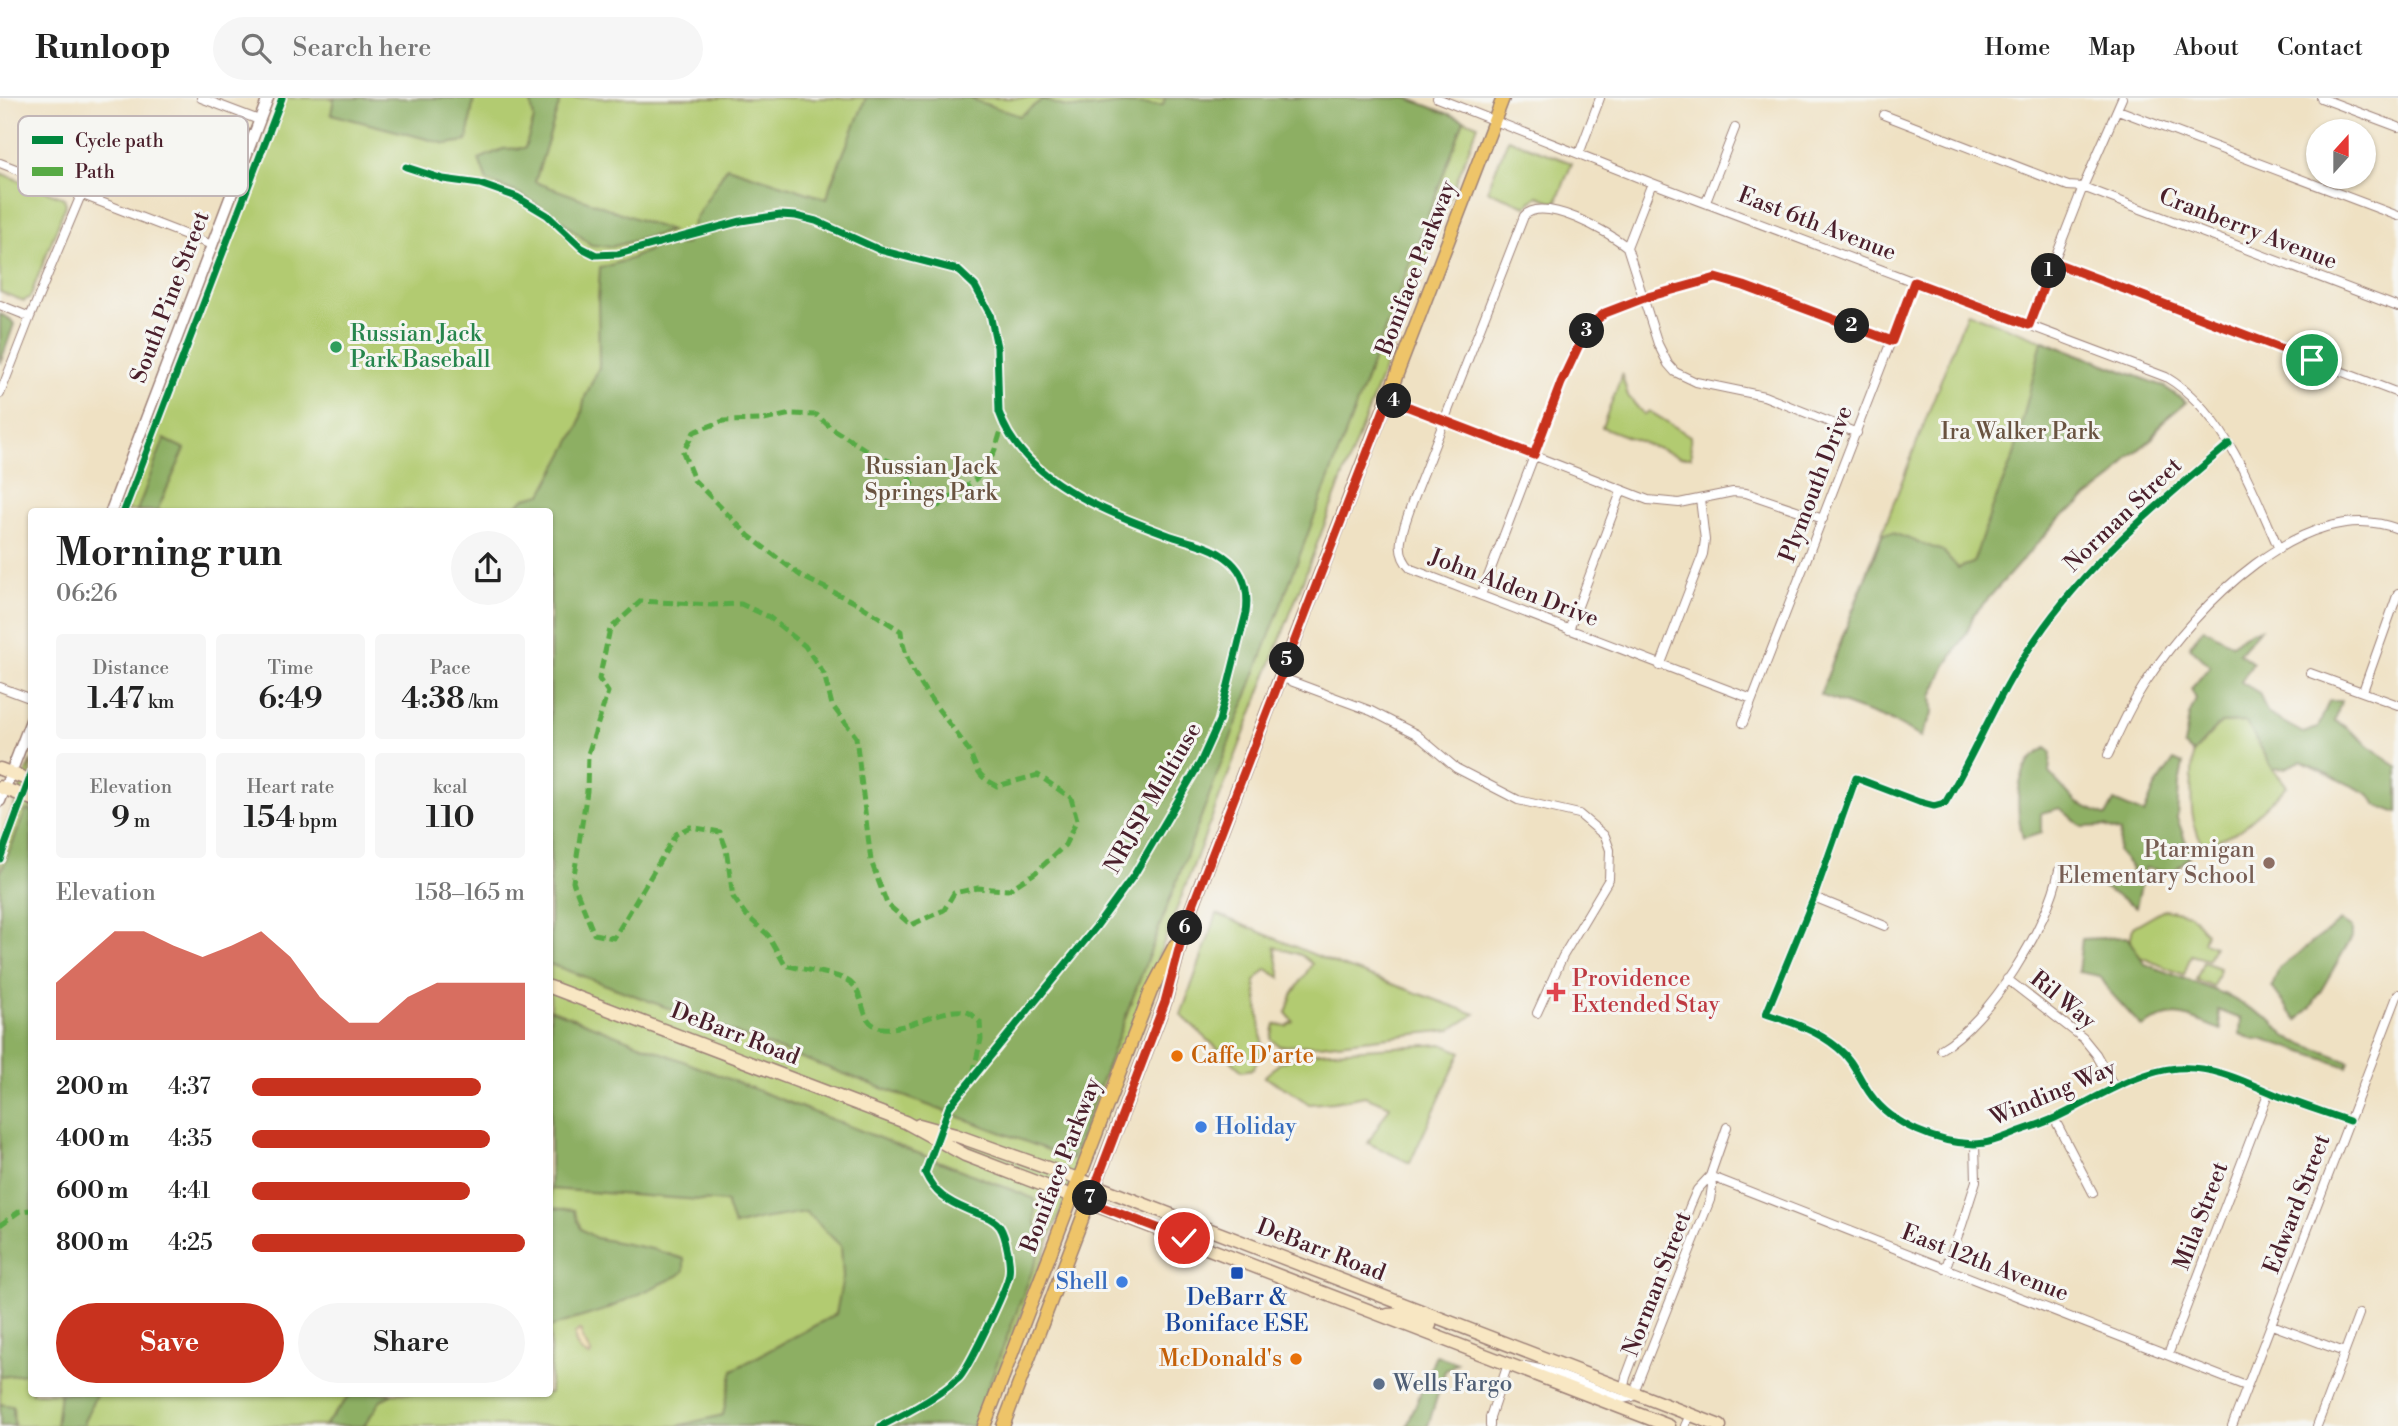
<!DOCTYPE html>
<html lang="en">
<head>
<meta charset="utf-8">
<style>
  body { margin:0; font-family:"Libre Bodoni",serif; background:#f6f6f6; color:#222; height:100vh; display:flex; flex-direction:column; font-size:26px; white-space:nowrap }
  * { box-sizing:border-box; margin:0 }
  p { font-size:23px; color:#767676 }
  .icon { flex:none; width:38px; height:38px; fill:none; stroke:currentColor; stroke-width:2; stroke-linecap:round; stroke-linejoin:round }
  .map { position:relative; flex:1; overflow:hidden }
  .details { position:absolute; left:28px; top:410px; width:525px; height:889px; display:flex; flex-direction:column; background:#fff; border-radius:7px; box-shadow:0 2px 5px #0004 }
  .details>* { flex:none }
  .needle { width:46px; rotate:21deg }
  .buttons { position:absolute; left:2306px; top:21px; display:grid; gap:14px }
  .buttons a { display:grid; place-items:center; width:70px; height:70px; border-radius:50%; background:#fff; box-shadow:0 2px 5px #0004; font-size:35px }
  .pin { position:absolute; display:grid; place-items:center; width:60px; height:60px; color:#fff; margin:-30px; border:4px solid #fff; border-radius:50%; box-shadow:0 2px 7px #0007 }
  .km { position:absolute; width:35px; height:35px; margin:-18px; border-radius:50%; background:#222; color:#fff; font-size:19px; line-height:35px; text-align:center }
  .round { display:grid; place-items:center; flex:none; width:74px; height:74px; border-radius:37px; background:#f6f6f6 }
  .summary { display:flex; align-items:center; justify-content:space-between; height:119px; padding:0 28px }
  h1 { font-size:38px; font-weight:600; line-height:52px }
  .figures { display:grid; grid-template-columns:repeat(3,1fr); gap:10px; height:119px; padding:7px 28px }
  .figures div { display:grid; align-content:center; border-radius:7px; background:#f6f6f6; text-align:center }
  .figures b { font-size:30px; font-weight:600 }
  .figures small { font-size:19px; font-weight:400 }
  .figures p { font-size:19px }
  .chart { height:196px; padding:14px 28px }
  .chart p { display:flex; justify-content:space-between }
  .chart svg { width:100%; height:126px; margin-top:7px; fill:#c8321e; opacity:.7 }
  .action { display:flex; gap:14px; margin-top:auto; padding:14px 28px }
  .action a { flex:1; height:80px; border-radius:42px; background:#c8321e; color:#fff; font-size:28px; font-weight:600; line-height:80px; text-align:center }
  .action a+a { background:#f6f6f6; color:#222 }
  ul { padding:0 28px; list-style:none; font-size:23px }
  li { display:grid; grid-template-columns:112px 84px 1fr; align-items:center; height:52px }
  li i { height:18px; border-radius:9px; background:#c8321e }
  header { display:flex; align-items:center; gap:42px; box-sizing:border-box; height:98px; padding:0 35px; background:#fff; border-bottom:2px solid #e0e0e0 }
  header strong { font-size:33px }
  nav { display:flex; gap:38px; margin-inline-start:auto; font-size:24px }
  .search { width:490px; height:63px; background:#f6f6f6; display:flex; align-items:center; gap:18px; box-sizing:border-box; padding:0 24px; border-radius:38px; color:#767676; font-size:26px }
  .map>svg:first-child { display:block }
</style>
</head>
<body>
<header>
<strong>Runloop</strong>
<div class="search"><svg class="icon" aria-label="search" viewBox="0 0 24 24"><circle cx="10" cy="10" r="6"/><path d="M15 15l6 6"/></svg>Search here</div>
<nav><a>Home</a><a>Map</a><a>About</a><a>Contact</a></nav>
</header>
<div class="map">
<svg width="2398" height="1328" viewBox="0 0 2398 1328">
  <rect width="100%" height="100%" fill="#f6f6f2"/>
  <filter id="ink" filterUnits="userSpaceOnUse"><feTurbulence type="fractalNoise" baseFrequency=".0143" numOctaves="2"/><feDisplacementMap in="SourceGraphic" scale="14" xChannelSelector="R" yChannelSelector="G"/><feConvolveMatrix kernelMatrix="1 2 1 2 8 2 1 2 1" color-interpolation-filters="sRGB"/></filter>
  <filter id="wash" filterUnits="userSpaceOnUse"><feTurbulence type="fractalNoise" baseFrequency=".00686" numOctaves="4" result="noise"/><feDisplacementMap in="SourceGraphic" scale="28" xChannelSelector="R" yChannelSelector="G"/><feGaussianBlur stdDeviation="1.57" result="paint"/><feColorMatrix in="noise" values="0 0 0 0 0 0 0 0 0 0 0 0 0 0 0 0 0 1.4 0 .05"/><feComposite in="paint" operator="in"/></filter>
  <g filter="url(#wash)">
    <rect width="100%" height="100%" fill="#efe1c3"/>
    <path fill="#b2cb71" stroke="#7e754e" stroke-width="2" d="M283 0H1407L1478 27 978 1328H0V745L31 662 32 1295H550V413H126Z
      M1508 41 1572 65 1556 105 1538 98 1526 108 1487 93Z
      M0 75 64 100 66 106 30 199 24 203 0 194Z
      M1967 214 2163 288 2186 304 2161 325 2152 341 2129 359 2113 380 2059 421 1974 516 1966 536 1945 569 1932 598 1933 614 1921 639 1894 624 1820 597Z
      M1622 277 1628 298 1644 317 1649 313 1690 338 1691 359H1680L1602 329Z
      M2247 624 2273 671 2287 688 2242 731 2219 741 2208 752C2185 726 2192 688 2193 655L2221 625Z
      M2164 811 2190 816 2206 835 2203 844 2214 848 2208 862 2191 857 2184 877 2128 854 2133 829Z
      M1217 816 1334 865 1475 916 1450 932 1320 947 1279 948 1271 941 1275 926 1286 928 1293 923 1286 915 1292 897 1312 866 1301 857 1275 849 1281 880 1266 871 1255 883 1263 952 1253 971 1242 973 1181 917Z
      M2203 864 2220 870 2213 889 2196 882Z
      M1442 946 1461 954 1410 1065 1368 1045 1390 1008 1365 998 1334 1004 1309 1006 1287 991 1264 979 1281 964 1317 954Z"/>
    <path fill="#8daf63" stroke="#6c6747" stroke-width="2" d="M334 0H474L467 43 446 46 331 16Z
      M530 0H561L535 84 671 133 611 149 591 147 561 122 520 96 487 83 479 61 503 51 525 50 534 21Z
      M866 0H968L1020 18 1043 1C1073 16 1093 8 1124 6 1137 6 1150 7 1163 7L1165 0H1407L1464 22 1072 1061 550 866V413H511L525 400 542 396 579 328 585 299 599 269 598 202 600 170 630 161 658 148 686 146 695 121 727 69 827 101 830 88Z
      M0 216 10 221 14 226 0 266Z
      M2042 243 2163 288 2186 304 2161 325 2152 341 2129 359 2113 380 2059 421 1974 516 1966 536 1945 569 1932 598 1933 614 1921 639 1894 624 1820 597 1883 436 1893 435 1943 453 1958 470 1973 465 1991 413 2014 357Z
      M164 341 185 351 157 413H137Z
      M2204 530 2232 546 2251 533 2260 531 2239 555 2253 565 2241 584 2259 595 2267 615 2303 635 2318 630 2329 603H2341L2335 623C2359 635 2375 656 2398 669V715L2376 707 2369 696 2301 663 2285 670 2273 671 2246 624 2221 625 2193 655 2184 647 2189 618 2196 601 2191 591 2210 568 2189 548Z
      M2046 650 2051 654 2049 675 2077 705 2106 718 2114 703 2144 716 2155 689 2174 662 2183 666 2179 686 2177 720 2190 755 2188 760 2173 774 2145 770 2136 809 2099 787 2128 786 2132 770 2118 754 2120 734 2105 728 2082 729 2060 710 2041 715V735L2023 741C2017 716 2014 682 2032 660 2036 656 2042 653 2046 650Z
      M26 712 32 714V1220C24 1243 32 1252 32 1275L0 1279V776Z
      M2341 823 2352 830V839L2312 908 2297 923 2272 889 2279 870Z
      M2127 839 2145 866 2224 896 2271 922 2287 940 2349 963 2347 969 2264 941 2255 942 2240 936 2241 921 2218 912 2221 932C2186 919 2177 908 2142 929L2110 894 2100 878 2078 874 2082 841Z
      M550 911 1035 1101V1122L1043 1145 973 1328H677L723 1317 733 1272 836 1216 843 1179 841 1148 806 1114 762 1121 734 1128 726 1104 550 1091Z
      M550 1110 574 1112 581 1131 596 1140 652 1151 684 1161V1173L678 1178 605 1212 550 1229Z
      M1436 1257 1457 1265 1445 1273 1428 1328H1407Z
      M60 1295H97L84 1323 85 1328H56Z
      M352 1295H394L381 1302 364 1328H324Z
      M0 1306 13 1308 14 1328H0Z"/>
    <path fill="#eeda9e" stroke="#9c7c64" stroke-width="2" d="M579 1232 582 1233V1241L591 1255 590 1258C580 1256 574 1246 575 1236Z"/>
  </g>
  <g filter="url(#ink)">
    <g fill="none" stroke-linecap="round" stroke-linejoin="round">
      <defs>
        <path id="minor" d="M201 0 259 22
          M1437 0 1652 85 2166 279C2225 314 2252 391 2279 451
          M2321 0 2398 29
          M2118 12 2398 118
          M1884 17 2068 88 2083 89 2398 209
          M1579 56 1600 0
          M0 65 212 147
          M1652 85 1627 149 1658 246 1668 266 1675 274 1696 284 1764 298 1857 335
          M1706 104 1735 30
          M1627 149C1609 134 1544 97 1524 118L1412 405C1405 428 1391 452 1411 471L1752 601
          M2053 164 2398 295
          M0 207 30 219
          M2029 227 2083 89 2122 0
          M0 296 30 219 81 97
          M1388 301 1648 402 1679 405 1733 394 1746 395 1823 421
          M2229 346C2158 406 2088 464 2035 542 1999 593 1977 652 1945 705L1934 708 1919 704 1856 680 1814 799 1766 916C1791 924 1817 932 1838 950 1854 963 1859 981 1871 997 1892 1027 1938 1045 1974 1046 1989 1046 2006 1039 2020 1033 2032 1029 2044 1025 2055 1020 2094 1002 2134 974 2177 970 2211 967 2244 983 2274 996 2298 1006 2324 1014 2349 1023
          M1481 497 1573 256 1584 236 1594 224 1605 215 1644 200 1716 180 1744 188 1892 243
          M1569 532 1621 394
          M1660 568 1703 456 1705 442 1700 401
          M2310 575 2398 607
          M1280 579 1371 613 1416 636 1456 670 1518 702 1579 716 1605 738 1610 752 1609 781 1563 858 1537 915
          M0 589 32 601
          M2363 593 2398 495
          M1743 625 1914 184
          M2108 657C2120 631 2132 604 2148 581 2194 511 2305 394 2398 431
          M1814 799 1885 828
          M2007 881 2083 940 2096 956 2115 990
          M1941 951C1989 924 2049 827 2059 772
          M2054 1020 2093 1095
          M1710 1078 2246 1288
          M1945 1171 1962 1127 1976 1083 1975 1046
          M2272 1227 2344 1254
          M2168 1257 2269 993
          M1525 1268 1549 1273 1622 1301 1632 1299 1710 1102 1712 1088 1710 1078
          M1623 1292 1626 1279 1690 1108 1697 1092 1710 1078 1727 1029
          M1490 1328V1319L1508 1266 1512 1267
          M1685 1328 1690 1317
          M2232 1328 2398 896
          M2317 1328 2359 1216"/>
        <path id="tertiary" d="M111 413 268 0
          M0 703 32 620"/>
        <path id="secondary" d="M0 671 32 683
          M0 689 32 701
          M550 889 905 1024 965 1057 1669 1328
          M919 1027 955 1037 1078 1081 1720 1328
          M1388 1217 1402 1216 1430 1227"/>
        <path id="primary" d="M984 1328 1151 893 1175 847
          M1003 1328 1165 904 1186 825 1503 0"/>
      </defs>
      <use href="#minor" stroke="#9c8077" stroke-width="10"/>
      <use href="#tertiary" stroke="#9c8077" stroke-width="13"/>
      <use href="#secondary" stroke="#9c8077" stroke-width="15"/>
      <use href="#primary" stroke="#9c8077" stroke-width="15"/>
      <use href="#minor" stroke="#fff" stroke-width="8"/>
      <use href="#tertiary" stroke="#fff" stroke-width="10"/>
      <use href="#secondary" stroke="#f8e7c3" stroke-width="12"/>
      <use href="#primary" stroke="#eec469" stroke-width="12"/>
      <path stroke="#57aa44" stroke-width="5" stroke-dasharray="10 5" stroke-linecap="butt" d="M973 976 981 941 980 924C976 921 972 915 967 914 944 907 910 933 883 930 859 928 866 899 852 886 841 875 801 872 785 867L768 837 746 817 733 799 726 750 720 734 690 729 676 736 614 840 594 836 573 784 587 693 588 656 608 594 599 581 610 531 641 503 713 507 741 506 769 519 805 548 824 576 832 607 856 639 871 763 887 806 911 827 944 812 954 795 978 790 1008 792 1035 775 1065 747 1077 722 1071 700 1038 677 997 688C992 685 986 682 983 679 975 672 973 659 967 650 943 614 905 578 901 533L860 507 801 478 749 438 694 382 683 354 694 334 723 323 764 322 791 316 817 317 831 330 871 355 900 368 924 400 935 411C947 400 959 394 972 384 991 370 997 347 1003 325
        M0 1127 20 1113 32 1112"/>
      <defs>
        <path id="cycleway" d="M406 69 443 81 480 86 517 99 547 117 582 150 596 157 618 156 741 123 780 117 796 118 816 123 880 152 958 172 975 188 990 216 997 249 999 314C1021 381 1106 414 1166 436 1186 444 1208 446 1225 459 1245 473 1249 493 1246 515L1219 623 1200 665 1134 777 1096 829 949 1009 925 1075C935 1096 947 1103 968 1112 979 1117 992 1118 1000 1129 1006 1138 1011 1166 1009 1176 1008 1188 967 1274 958 1281 939 1298 905 1316 881 1328
          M2229 346C2158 406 2088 464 2035 542 1999 593 1977 652 1945 705L1934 708 1919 704 1856 680 1814 799 1766 916C1791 924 1817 932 1838 950 1854 963 1859 981 1871 997 1892 1027 1938 1045 1974 1046 1989 1046 2006 1039 2020 1033 2032 1029 2044 1025 2055 1020 2094 1002 2134 974 2177 970 2211 967 2244 983 2274 996 2298 1006 2324 1014 2349 1023
          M124 413 282 0
          M0 761 32 674"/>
      </defs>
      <use href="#cycleway" stroke="#f6f6f2" stroke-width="11"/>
      <use href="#cycleway" stroke="#00873e" stroke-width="7"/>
    </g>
  </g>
  <g fill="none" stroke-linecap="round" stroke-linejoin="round" filter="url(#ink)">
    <defs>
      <path id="route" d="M1184 1140 1089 1104 1165 904 1186 825 1388 301 1534 357 1561 285 1584 236 1594 224 1605 215 1644 200 1716 180 1744 188 1892 243 1914 184 2029 227 2053 164 2312 262"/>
    </defs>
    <use href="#route" stroke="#fff" stroke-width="14"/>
    <use href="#route" stroke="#c8321e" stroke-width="9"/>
  </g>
  <circle fill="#2e9e5b" stroke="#f6f6f2" stroke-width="2.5" cx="336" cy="249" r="7"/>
  <circle fill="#8d6e63" stroke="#f6f6f2" stroke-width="2.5" cx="2269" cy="765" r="7"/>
  <path fill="#e0444e" stroke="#f6f6f2" stroke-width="2.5" d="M1552.5 883.5h7v7h7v7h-7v7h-7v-7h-7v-7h7z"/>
  <g fill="#e8710a" stroke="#f6f6f2" stroke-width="2.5">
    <circle cx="1177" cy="958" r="7"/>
    <circle cx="1296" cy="1261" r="7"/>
  </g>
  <g fill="#3f7fe0" stroke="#f6f6f2" stroke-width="2.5">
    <circle cx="1201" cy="1029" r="7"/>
    <circle cx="1122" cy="1184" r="7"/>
  </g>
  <rect fill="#1a4fb4" stroke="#f6f6f2" stroke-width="2.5" x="1230" y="1168" width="14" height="14" rx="3.5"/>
  <circle fill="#5c6f8a" stroke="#f6f6f2" stroke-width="2.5" cx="1379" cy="1286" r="7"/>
  <g text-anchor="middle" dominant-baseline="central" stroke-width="6" stroke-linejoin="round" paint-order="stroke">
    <g font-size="23" fill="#4a1f2b" stroke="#f6f6f2">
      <text transform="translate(1817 126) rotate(21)">East 6th Avenue</text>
      <text transform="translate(2248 131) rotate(21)">Cranberry Avenue</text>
      <text transform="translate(1416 170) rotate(-69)">Boniface Parkway</text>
      <text transform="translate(170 199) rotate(-69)">South Pine Street</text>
      <text transform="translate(1816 386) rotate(-69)">Plymouth Drive</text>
      <text transform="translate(2123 417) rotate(-44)">Norman Street</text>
      <text transform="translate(1514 490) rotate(21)">John Alden Drive</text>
      <text transform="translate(1153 700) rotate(-60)">NRJSP Multiuse</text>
      <text transform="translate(2063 902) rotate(39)">Ril Way</text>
      <text transform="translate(735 936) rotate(21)">DeBarr Road</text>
      <text transform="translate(2053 995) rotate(-23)">Winding Way</text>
      <text transform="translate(1061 1067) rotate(-69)">Boniface Parkway</text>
      <text transform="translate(2297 1106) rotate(-69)">Edward Street</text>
      <text transform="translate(2201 1118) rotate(-69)">Mila Street</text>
      <text transform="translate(1321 1152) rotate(21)">DeBarr Road</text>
      <text transform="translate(1985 1165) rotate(21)">East 12th Avenue</text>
      <text transform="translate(1657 1186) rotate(-69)">Norman Street</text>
    </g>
    <g font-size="23" fill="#27864d" stroke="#f6f6f2" text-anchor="start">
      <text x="350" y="236">Russian Jack<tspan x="350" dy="26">Park Baseball</tspan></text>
    </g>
    <g font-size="23" fill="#695340" stroke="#f6f6f2">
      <text x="2020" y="334">Ira Walker Park</text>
      <text x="931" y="369">Russian Jack<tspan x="931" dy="26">Springs Park</tspan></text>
    </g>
    <g font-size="23" fill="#785e54" stroke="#f6f6f2" text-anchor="end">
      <text x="2255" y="752">Ptarmigan<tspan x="2255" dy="26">Elementary School</tspan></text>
    </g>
    <g font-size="23" fill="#be3a42" stroke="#f6f6f2" text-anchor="start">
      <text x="1572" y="881">Providence<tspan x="1572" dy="26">Extended Stay</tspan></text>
    </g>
    <g font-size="23" fill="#c56008" stroke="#f6f6f2" text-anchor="start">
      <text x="1191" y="958">Caffe D'arte</text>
      <text x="1282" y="1261" text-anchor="end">McDonald's</text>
    </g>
    <g font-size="23" fill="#366cbe" stroke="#f6f6f2" text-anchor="start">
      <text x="1215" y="1029">Holiday</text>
      <text x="1108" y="1184" text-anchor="end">Shell</text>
    </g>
    <g font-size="23" fill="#164399" stroke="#f6f6f2">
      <text x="1237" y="1200">DeBarr &amp;<tspan x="1237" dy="26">Boniface ESE</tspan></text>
    </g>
    <g font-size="23" fill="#4e5e75" stroke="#f6f6f2" text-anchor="start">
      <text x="1393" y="1286">Wells Fargo</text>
    </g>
  </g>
  <rect x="18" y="18" width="230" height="80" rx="10" fill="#f6f6f2" stroke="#c2b6b6" stroke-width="2"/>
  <rect x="32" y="38" width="31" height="8" fill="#00873e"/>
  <rect x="32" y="69" width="31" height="9" fill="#57aa44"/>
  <g font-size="19" fill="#4a1f2b">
    <text x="75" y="49">Cycle path</text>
    <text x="75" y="80">Path</text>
  </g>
</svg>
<div class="buttons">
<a><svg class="needle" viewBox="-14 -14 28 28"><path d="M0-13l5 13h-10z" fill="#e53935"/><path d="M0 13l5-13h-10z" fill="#767676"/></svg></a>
</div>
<div class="pin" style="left:2312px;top:262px;background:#1e9e55"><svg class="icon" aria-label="arrive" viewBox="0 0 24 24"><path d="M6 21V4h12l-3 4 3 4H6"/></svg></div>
<div class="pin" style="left:1184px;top:1140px;background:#d93025"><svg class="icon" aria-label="check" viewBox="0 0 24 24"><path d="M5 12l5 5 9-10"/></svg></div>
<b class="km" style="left:2049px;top:173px">1</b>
<b class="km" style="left:1852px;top:228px">2</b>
<b class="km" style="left:1587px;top:233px">3</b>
<b class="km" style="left:1394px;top:303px">4</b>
<b class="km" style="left:1287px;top:562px">5</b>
<b class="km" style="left:1185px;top:830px">6</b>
<b class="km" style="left:1090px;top:1100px">7</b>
<section class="details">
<div class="summary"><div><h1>Morning run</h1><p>06:26</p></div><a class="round"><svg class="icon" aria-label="share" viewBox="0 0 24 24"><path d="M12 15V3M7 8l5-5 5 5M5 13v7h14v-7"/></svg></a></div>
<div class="figures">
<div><p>Distance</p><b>1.47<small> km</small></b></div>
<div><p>Time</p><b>6:49</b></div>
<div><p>Pace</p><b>4:38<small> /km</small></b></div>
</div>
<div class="figures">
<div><p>Elevation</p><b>9<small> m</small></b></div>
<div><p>Heart rate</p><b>154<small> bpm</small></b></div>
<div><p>kcal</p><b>110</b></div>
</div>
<div class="chart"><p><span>Elevation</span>158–165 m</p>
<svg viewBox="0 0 160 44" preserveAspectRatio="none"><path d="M0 44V24L10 15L20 6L30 6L40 11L50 15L60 11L70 6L80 15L90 29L100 38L110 38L120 29L130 24L140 24L150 24L160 24V44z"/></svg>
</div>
<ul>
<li><b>200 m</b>4:37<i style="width:84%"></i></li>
<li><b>400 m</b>4:35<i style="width:87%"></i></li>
<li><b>600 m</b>4:41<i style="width:80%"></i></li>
<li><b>800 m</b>4:25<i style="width:100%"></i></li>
</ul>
<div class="action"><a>Save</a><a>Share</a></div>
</section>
</div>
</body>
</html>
